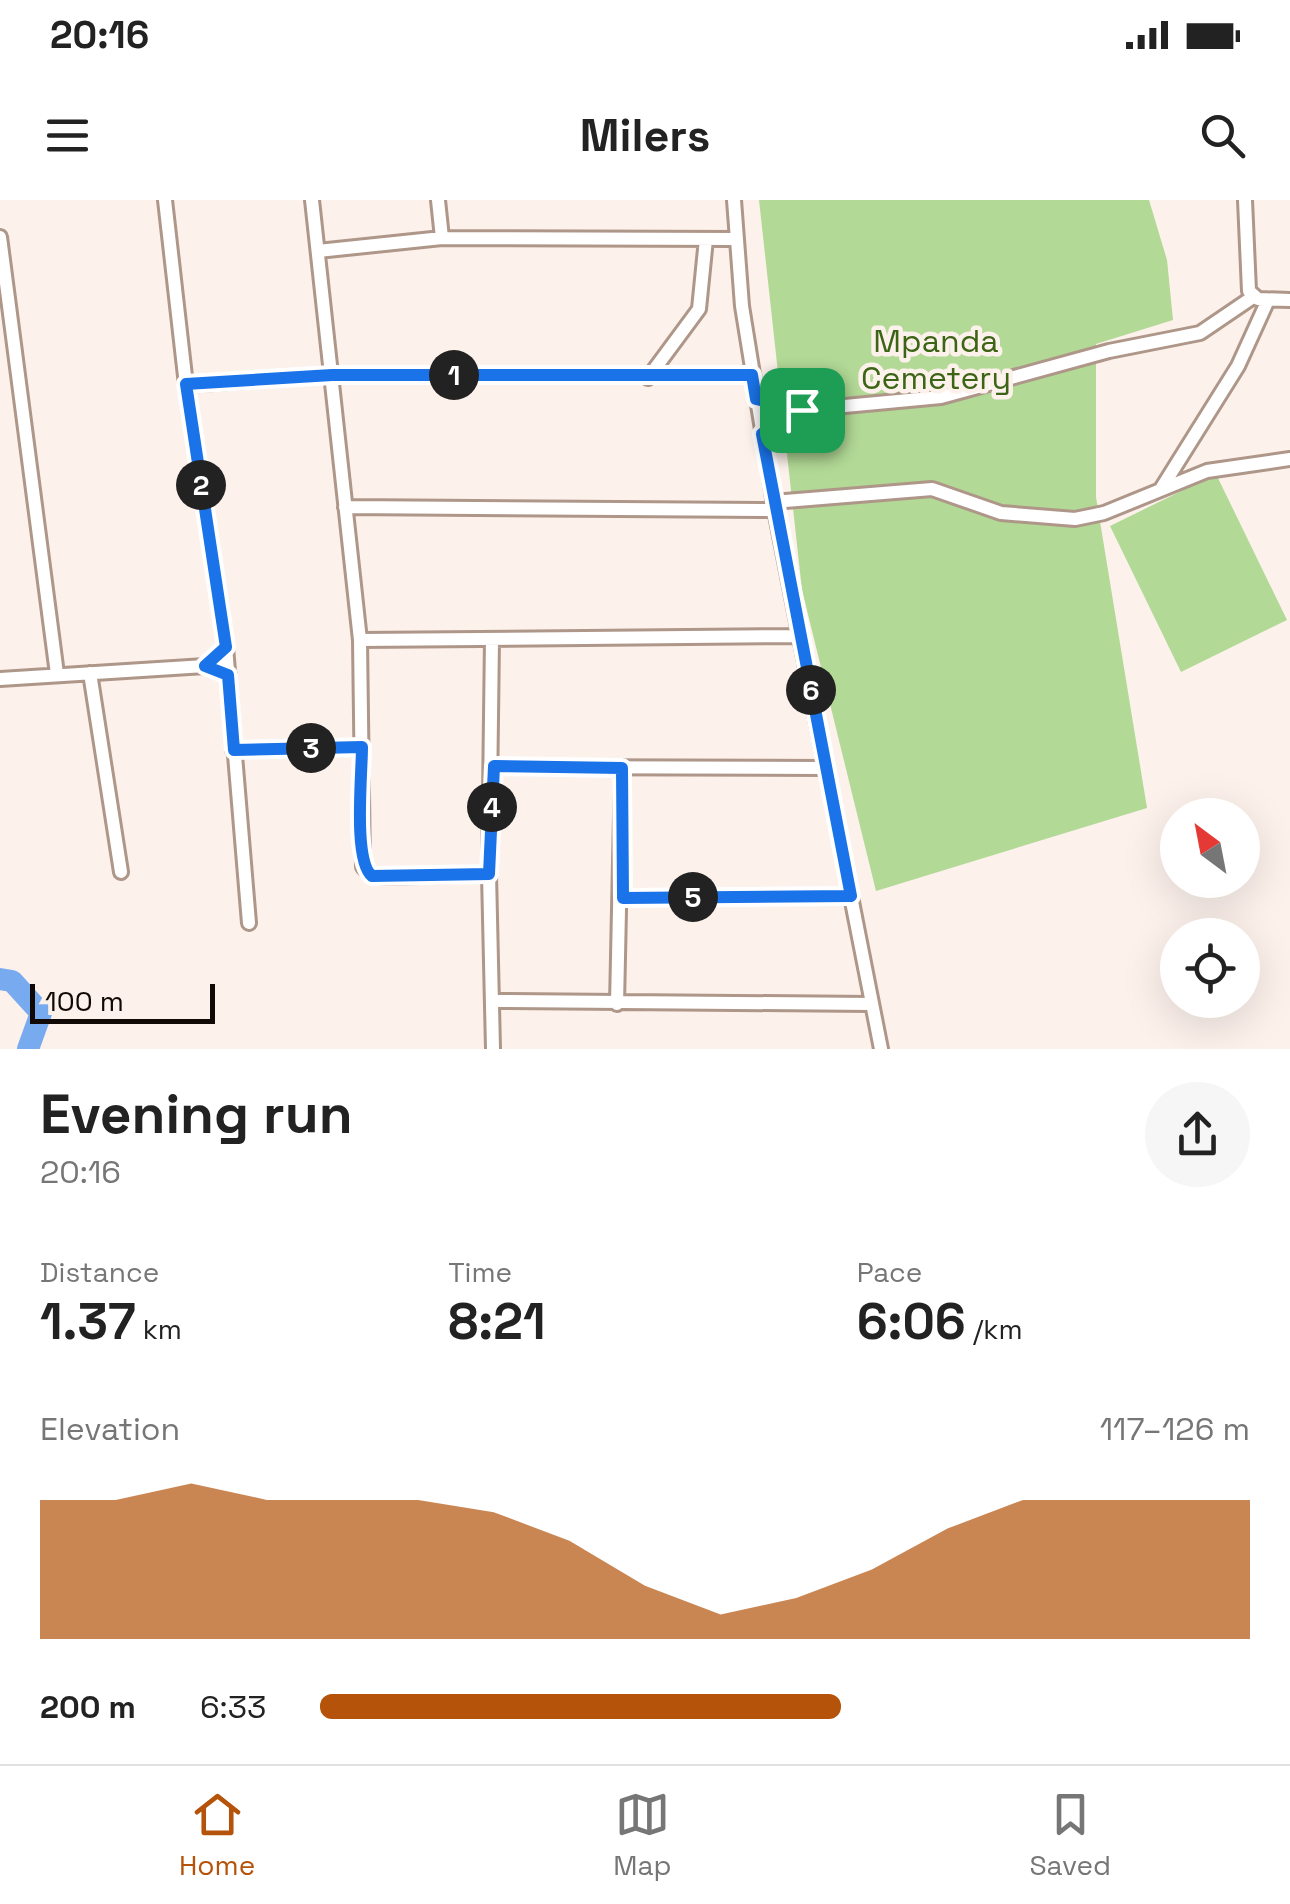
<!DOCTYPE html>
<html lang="en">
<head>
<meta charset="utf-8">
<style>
  body { margin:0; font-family:"Space Grotesk",sans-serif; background:#f6f6f6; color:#222; height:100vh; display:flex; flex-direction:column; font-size:38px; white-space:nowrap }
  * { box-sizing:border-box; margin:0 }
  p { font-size:32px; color:#767676 }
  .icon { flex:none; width:55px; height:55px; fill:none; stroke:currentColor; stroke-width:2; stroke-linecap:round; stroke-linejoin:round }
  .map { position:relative; height:849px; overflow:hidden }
  .side { display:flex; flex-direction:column; background:#fff; flex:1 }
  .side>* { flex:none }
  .needle { width:65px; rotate:328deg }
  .buttons { position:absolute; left:1160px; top:598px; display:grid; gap:20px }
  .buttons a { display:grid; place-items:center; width:100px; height:100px; border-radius:50%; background:#fff; box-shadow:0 10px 40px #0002; font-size:50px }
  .scale { position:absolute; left:30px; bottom:25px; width:185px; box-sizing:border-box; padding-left:10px; border:5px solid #110906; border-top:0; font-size:28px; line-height:35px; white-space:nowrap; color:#110906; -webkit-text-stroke:8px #fcf1eb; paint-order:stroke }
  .pin { position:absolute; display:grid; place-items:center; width:85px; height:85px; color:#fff; margin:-42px; border-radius:20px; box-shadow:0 5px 15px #0006 }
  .km { position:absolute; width:50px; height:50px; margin:-25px; border-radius:50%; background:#222; color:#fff; font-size:28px; line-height:50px; text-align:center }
  .round { display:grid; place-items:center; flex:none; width:105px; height:105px; border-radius:52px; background:#f6f6f6 }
  .headline { display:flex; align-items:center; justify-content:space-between; height:170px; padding:0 40px }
  h1 { font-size:55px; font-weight:600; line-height:75px }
  .stats { display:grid; grid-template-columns:repeat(3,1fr); gap:15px; height:170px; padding:10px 40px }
  .stats div { display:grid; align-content:center }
  .stats b { font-size:50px; font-weight:600 }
  .stats small { font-size:28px; font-weight:400 }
  .stats p { font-size:28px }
  .chart { height:280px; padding:20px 40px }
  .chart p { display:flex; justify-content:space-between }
  .chart svg { width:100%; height:180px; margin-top:10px; fill:#b45309; opacity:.7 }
  ul { padding:0 40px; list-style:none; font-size:32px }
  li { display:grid; grid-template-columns:160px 120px 1fr; align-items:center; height:75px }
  li i { height:25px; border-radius:12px; background:#b45309 }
  .status { display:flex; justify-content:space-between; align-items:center; height:70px; padding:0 50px; background:#fff; direction:ltr }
  .status svg { height:28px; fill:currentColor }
  header { display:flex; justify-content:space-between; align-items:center; height:130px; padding:0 40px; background:#fff; font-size:45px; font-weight:600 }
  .tab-bar { display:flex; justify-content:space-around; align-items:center; height:140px; border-top:2px solid #e0e0e0; background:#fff; font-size:28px; color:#767676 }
  .tab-bar a { display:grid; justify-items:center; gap:5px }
  .tab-bar .on { color:#b45309 }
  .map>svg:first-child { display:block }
</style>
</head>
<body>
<div class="status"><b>20:16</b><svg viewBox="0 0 49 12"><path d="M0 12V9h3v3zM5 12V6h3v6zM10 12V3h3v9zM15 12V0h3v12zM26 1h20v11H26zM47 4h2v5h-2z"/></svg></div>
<header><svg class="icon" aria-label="menu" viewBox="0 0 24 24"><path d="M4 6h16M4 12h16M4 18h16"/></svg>Milers<svg class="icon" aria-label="search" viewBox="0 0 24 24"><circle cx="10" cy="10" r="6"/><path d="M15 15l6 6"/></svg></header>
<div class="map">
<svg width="1290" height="849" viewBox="0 0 1290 849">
  <rect width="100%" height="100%" fill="#fcf1eb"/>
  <path fill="#b2d996" d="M759 0H1149L1167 60 1173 120 1096 144V297L1147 608 876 691 802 390Z
    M1216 274 1287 420 1181 472 1110 326Z"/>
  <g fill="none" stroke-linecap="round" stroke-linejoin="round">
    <path stroke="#78aaf0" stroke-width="22" d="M0 779 12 781 41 813 28 849"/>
    <defs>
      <path id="minor" d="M165 0 186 185 226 447 249 723
        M312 0 360 440 363 667 372 676 385 677 489 674
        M438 0 442 38
        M734 0 742 106 775 310 881 849
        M1245 0 1249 91 1258 99 1290 100
        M0 37 57 474
        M318 51 442 38 736 39
        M648 178 699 109 706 39
        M186 185 332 175H752
        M756 199 802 210 941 197 1109 151 1200 133 1253 97
        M762 235 802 210
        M1161 289 1238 166 1268 100
        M773 302 932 289 1001 313 1075 319 1104 313 1207 271 1290 259
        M345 307 775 310
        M492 439 489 674 493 849
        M360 440 800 436
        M90 473 121 672
        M0 479 205 466 229 475
        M233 550 362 547
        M493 567 826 568
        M623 698 851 696
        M495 801 872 804
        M617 804 622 568"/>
    </defs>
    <use href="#minor" stroke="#ae9689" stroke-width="18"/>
    <use href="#minor" stroke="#fff" stroke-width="12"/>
  </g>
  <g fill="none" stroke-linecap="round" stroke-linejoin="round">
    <defs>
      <path id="route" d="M332 175H752L756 199 802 210 762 234 851 696 623 698 622 568 494 566 489 674 372 676C353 661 362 574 362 547L234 550 228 475 205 466 226 447 186 184Z"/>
    </defs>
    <use href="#route" stroke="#fff" stroke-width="20"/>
    <use href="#route" stroke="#1a73e8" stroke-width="12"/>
  </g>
  <g text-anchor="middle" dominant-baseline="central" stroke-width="9" stroke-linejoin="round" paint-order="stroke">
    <g font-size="32" fill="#3b6414" stroke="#fcf1eb">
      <text x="936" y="141">Mpanda<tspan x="936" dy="37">Cemetery</tspan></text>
    </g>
  </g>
</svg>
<div class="buttons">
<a><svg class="needle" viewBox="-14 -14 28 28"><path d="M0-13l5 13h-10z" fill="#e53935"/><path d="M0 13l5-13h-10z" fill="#767676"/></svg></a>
<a><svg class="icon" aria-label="locate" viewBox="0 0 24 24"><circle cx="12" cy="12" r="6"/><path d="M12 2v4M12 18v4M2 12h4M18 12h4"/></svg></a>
</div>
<div class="scale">100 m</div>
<div class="pin" style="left:802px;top:210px;background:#1e9e55"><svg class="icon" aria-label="arrive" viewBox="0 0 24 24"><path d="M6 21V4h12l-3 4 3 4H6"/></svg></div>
<b class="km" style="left:454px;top:175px">1</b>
<b class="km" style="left:201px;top:285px">2</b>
<b class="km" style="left:311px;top:548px">3</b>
<b class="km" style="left:492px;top:607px">4</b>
<b class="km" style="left:693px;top:697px">5</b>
<b class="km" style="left:811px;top:490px">6</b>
</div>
<section class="side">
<div class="headline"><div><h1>Evening run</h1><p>20:16</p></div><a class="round"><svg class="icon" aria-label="share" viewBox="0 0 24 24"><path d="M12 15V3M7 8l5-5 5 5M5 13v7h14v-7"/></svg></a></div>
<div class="stats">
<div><p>Distance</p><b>1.37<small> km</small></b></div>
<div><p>Time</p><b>8:21</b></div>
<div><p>Pace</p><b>6:06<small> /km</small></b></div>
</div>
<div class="chart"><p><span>Elevation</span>117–126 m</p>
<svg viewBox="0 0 160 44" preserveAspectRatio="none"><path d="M0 44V10L10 10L20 6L30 10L40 10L50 10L60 13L70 20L80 31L90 38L100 34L110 27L120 17L130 10L140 10L150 10L160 10V44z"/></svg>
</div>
<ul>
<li><b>200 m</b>6:33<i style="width:56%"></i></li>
</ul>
</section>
<nav class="tab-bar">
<a class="on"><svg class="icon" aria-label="home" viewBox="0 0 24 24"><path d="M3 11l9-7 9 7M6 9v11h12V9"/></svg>Home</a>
<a><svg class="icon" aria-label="map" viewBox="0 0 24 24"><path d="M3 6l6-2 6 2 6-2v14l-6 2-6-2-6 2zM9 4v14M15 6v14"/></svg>Map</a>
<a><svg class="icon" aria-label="saved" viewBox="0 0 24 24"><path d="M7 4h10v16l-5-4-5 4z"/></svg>Saved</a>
</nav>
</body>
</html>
